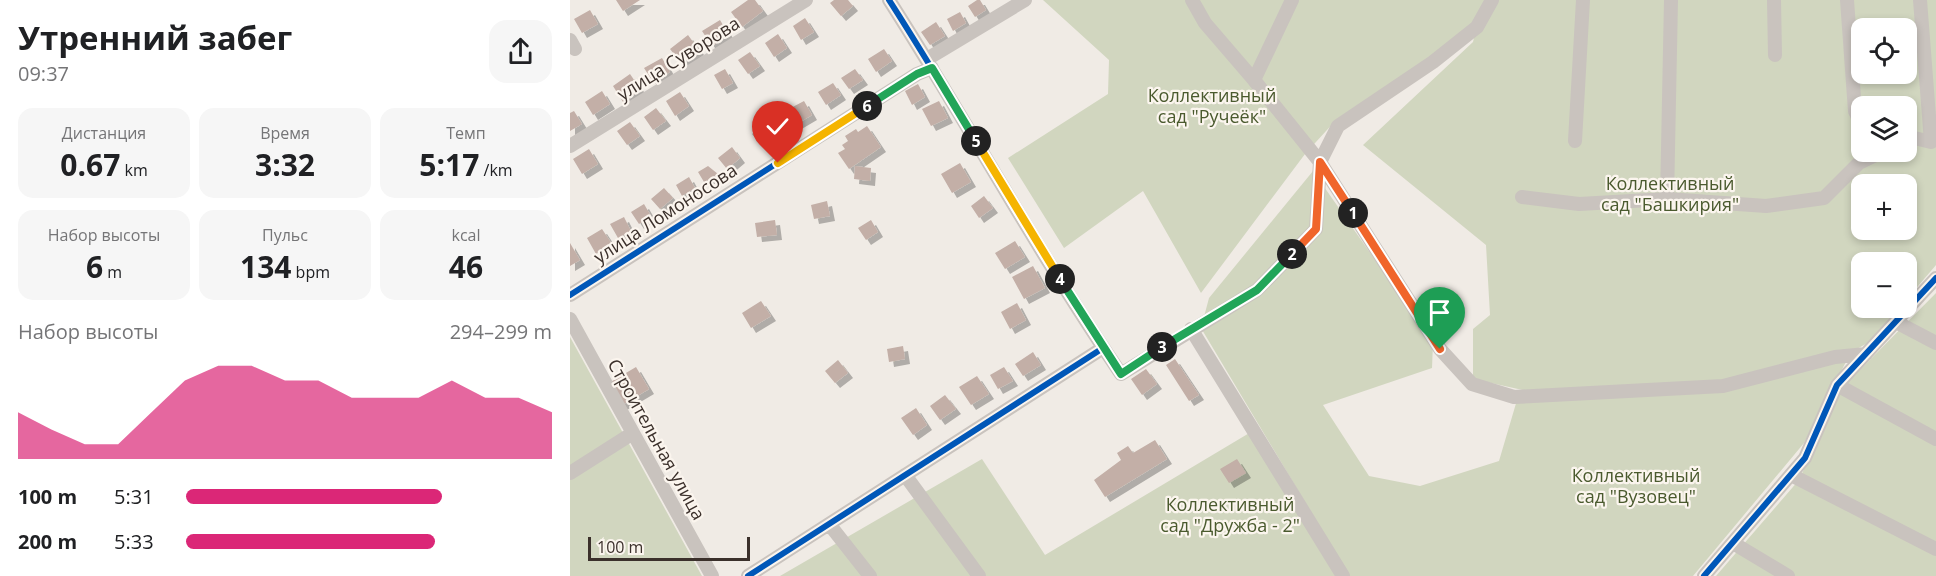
<!DOCTYPE html>
<html lang="ru">
<head>
<meta charset="utf-8">
<style>
  body { margin:0; font-family:"Open Sans",sans-serif; background:#f6f6f6; color:#202124; height:100vh; display:flex; flex-direction:column; font-size:22px; white-space:nowrap }
  * { box-sizing:border-box; margin:0 }
  p { font-size:20px; color:#757577 }
  .icon { flex:none; width:33px; height:33px; fill:none; stroke:currentColor; stroke-width:2; stroke-linecap:round; stroke-linejoin:round }
  .map { position:relative; flex:1; overflow:hidden }
  .side { display:flex; flex-direction:column; background:#fff; width:570px }
  .side>* { flex:none }
  .buttons { position:absolute; left:1281px; top:18px; display:grid; gap:12px }
  .buttons a { display:grid; place-items:center; width:66px; height:66px; border-radius:12px; background:#fff; box-shadow:0 3px 9px #0003; font-size:30px }
  .scale { position:absolute; left:18px; bottom:15px; width:162px; box-sizing:border-box; padding-left:6px; border:3px solid #3b302b; border-top:0; font-size:16px; line-height:21px; white-space:nowrap; color:#3b302b; -webkit-text-stroke:4px #fbf5ee; paint-order:stroke }
  .pin { position:absolute; display:grid; place-items:center; width:51px; height:51px; color:#fff; margin:-62px -26px; border-radius:50% 50% 50% 0; rotate:-45deg; box-shadow:0 0 6px #0007 }
  .pin .icon { rotate:45deg }
  .km { position:absolute; width:30px; height:30px; margin:-15px; border-radius:50%; background:#222; color:#fff; font-size:16px; line-height:30px; text-align:center }
  .round { display:grid; place-items:center; flex:none; width:63px; height:63px; border-radius:18px; background:#f6f6f6 }
  .overview { display:flex; align-items:center; justify-content:space-between; height:102px; padding:0 18px }
  h1 { font-size:33px; font-weight:700; line-height:45px }
  .metrics { display:grid; grid-template-columns:repeat(3,1fr); gap:9px; height:102px; padding:6px 18px }
  .metrics div { display:grid; align-content:center; border-radius:15px; background:#f6f6f6; text-align:center }
  .metrics b { font-size:30px; font-weight:700 }
  .metrics small { font-size:16px; font-weight:400 }
  .metrics p { font-size:16px }
  .chart { height:168px; padding:12px 18px }
  .chart p { display:flex; justify-content:space-between }
  .chart svg { width:100%; height:108px; margin-top:6px; fill:#db2777; opacity:.7 }
  ul { padding:0 18px; list-style:none; font-size:20px }
  li { display:grid; grid-template-columns:96px 72px 1fr; align-items:center; height:45px }
  li i { height:15px; border-radius:8px; background:#db2777 }
  main { display:flex; flex:1; min-height:0 }
  .map>svg:first-child { display:block }
</style>
</head>
<body>
<main>
<section class="side">
<div class="overview"><div><h1>Утренний забег</h1><p>09:37</p></div><a class="round"><svg class="icon" aria-label="share" viewBox="0 0 24 24"><path d="M12 15V3M7 8l5-5 5 5M5 13v7h14v-7"/></svg></a></div>
<div class="metrics">
<div><p>Дистанция</p><b>0.67<small> km</small></b></div>
<div><p>Время</p><b>3:32</b></div>
<div><p>Темп</p><b>5:17<small> /km</small></b></div>
</div>
<div class="metrics">
<div><p>Набор высоты</p><b>6<small> m</small></b></div>
<div><p>Пульс</p><b>134<small> bpm</small></b></div>
<div><p>kcal</p><b>46</b></div>
</div>
<div class="chart"><p><span>Набор высоты</span>294–299 m</p>
<svg viewBox="0 0 160 44" preserveAspectRatio="none"><path d="M0 44V25L10 32L20 38L30 38L40 25L50 12L60 6L70 6L80 12L90 12L100 19L110 19L120 19L130 12L140 19L150 19L160 25V44z"/></svg>
</div>
<ul>
<li><b>100 m</b>5:31<i style="width:70%"></i></li>
<li><b>200 m</b>5:33<i style="width:68%"></i></li>
</ul>
</section>
<div class="map">
<svg width="1366" height="576" viewBox="0 0 1366 576">
  <defs>
    <filter id="shadow"><feDropShadow dx="5" dy="5" stdDeviation="0" flood-color="#0004"/></filter>
  </defs>
  <rect width="100%" height="100%" fill="#f0ebe5"/>
  <path fill="#d1d6bf" fill-rule="evenodd" d="M473 0H1366V265L1337 299 1336 262H1292V308H1329L1301 341 1285 350 1132 385 970 394 903 379V329L920 315 916 245 793 145 903 42 906 28 767 119 735 154 631 293 573 191 494 248 438 158 538 94 539 60ZM1292 28H1336V74H1292ZM1292 106H1336V152H1292ZM1292 184H1336V230H1292Z
    M743 171 863 343 862 368 753 405 799 476 850 486 929 461 947 400 1156 388 1279 356 1234 443 1123 576H779L631 328 639 298Z
    M1366 293V576H1146L1229 480 1271 389Z
    M0 337 132 576H0Z
    M681 432 766 576H210L412 459 475 555Z"/>
  <path fill="#c3afa7" filter="url(#shadow)" d="M46 0H70L53 11Z
    M178 0H185L193 11 172 27 161 12Z
    M264 0H278L283 6 271 16 260 3Z
    M407 0H410L416 10 405 17 398 6Z
    M20 10 28 24 12 33 4 19Z
    M390 12 396 23 383 31 377 19Z
    M235 18 244 32 231 40 223 26Z
    M150 20 159 35 142 46 132 31Z
    M366 22 375 36 360 45 351 32Z
    M208 34 217 48 204 57 195 43Z
    M118 35 129 50 111 63 100 49Z
    M314 49 322 61 306 72 298 59Z
    M180 52 190 66 178 74 168 60Z
    M92 58 100 72 83 82 74 68Z
    M155 69 163 83 152 89 144 75Z
    M285 69 293 80 279 89 271 78Z
    M60 74 71 90 53 102 43 86Z
    M263 83 271 95 256 105 248 92Z
    M348 84 355 97 342 105 335 91Z
    M32 91 40 104 23 115 15 102Z
    M110 92 119 106 105 116 96 101Z
    M234 101 242 115 225 125 217 110Z
    M369 101 378 118 361 126 352 109Z
    M86 108 96 121 83 130 74 117Z
    M4 111 12 124 0 131V113Z
    M60 122 70 136 57 145 47 131Z
    M193 124 202 136 191 145 182 134Z
    M297 126 311 147 279 169 268 153 275 149 272 145 278 141 275 136 286 129 288 132Z
    M162 147 170 158 157 169 148 158Z
    M19 149 28 164 12 174 3 159Z
    M390 163 401 182 382 193 371 174Z
    M138 166 148 174 134 182 128 172Z
    M285 166 301 168 300 181 284 179Z
    M119 177 125 188 112 196 106 185Z
    M94 188 103 198 90 209 81 199Z
    M414 196 423 208 409 218 401 206Z
    M257 201 260 216 244 219 241 205Z
    M74 204 81 216 69 224 61 212Z
    M54 217 61 231 48 238 40 224Z
    M205 220 207 235 187 237 185 223Z
    M301 220 308 232 296 240 288 228Z
    M32 229 42 244 26 254 17 238Z
    M445 241 455 257 435 269 425 253Z
    M0 243 10 260 0 266Z
    M463 266 475 288 454 299 442 277Z
    M191 301 201 316 181 328 172 313Z
    M447 303 456 320 440 329 431 312Z
    M333 346 335 359 319 362 317 349Z
    M463 352 471 365 453 376 445 364Z
    M605 359 629 395 619 401 596 365Z
    M268 360 278 373 265 383 255 371Z
    M66 367 79 389 52 405 39 383Z
    M434 367 443 381 428 389 420 375Z
    M576 369 587 384 572 395 561 379Z
    M407 376 419 394 401 405 389 387Z
    M375 395 386 409 370 420 360 406Z
    M346 408 357 425 343 435 331 418Z
    M585 440 597 459 535 497 524 480 551 460 547 453 558 446 563 453Z
    M667 459 676 473 659 483 650 469Z"/>
  <g fill="none" stroke-linecap="round" stroke-linejoin="round">
    <path stroke="#c9c3be" stroke-width="14" d="M319 0C398 123 468 253 551 374L687 290 746 229 750 162 768 126 863 62 907 27 922 0
      M622 0 635 23 684 80 750 162 870 349 902 384 944 397 1153 386 1265 357 1296 354
      M1204 0 1205 55
      M1277 0 1285 111 1292 126
      M0 40 5 49
      M357 59 455 0
      M684 80 722 0
      M1336 136 1361 142 1350 0
      M1005 141 1013 0
      M0 146 236 0
      M952 197 1009 204 1097 199 1196 206 1254 198 1289 163 1312 152
      M1097 199 1101 0
      M0 295 347 74 362 68
      M0 319 142 576
      M1326 322 1366 343
      M621 329 773 576
      M1267 385 1366 439
      M0 473 63 433
      M335 475 409 576
      M1221 475 1366 549
      M259 524 300 576
      M1163 543 1218 576
      M178 576 533 348
      M1134 576 1235 458 1267 385 1366 278"/>
    <defs>
      <path id="cycleway" d="M319 0C398 123 468 253 551 374L621 329
        M0 295 347 74 362 68
        M178 576 533 348
        M1134 576 1235 458 1267 385 1366 278"/>
    </defs>
    <use href="#cycleway" stroke="#fbf5ee" stroke-width="10"/>
    <use href="#cycleway" stroke="#0057b8" stroke-width="6"/>
  </g>
  <g fill="none" stroke-linecap="round" stroke-linejoin="round">
    <defs>
      <path id="split-1" d="M783 213 870 349"/>
      <path id="split-2" d="M722 254 746 229 750 162 783 213"/>
      <path id="split-3" d="M592 347 687 290 722 254"/>
      <path id="split-4" d="M490 279 551 374 592 347"/>
      <path id="split-5" d="M406 141 490 279"/>
      <path id="split-6" d="M297 106 347 74 362 68 406 141"/>
      <path id="split-7" d="M208 163 297 106"/>
    </defs>
    <use href="#split-1" stroke="#fff" stroke-width="12"/>
    <use href="#split-2" stroke="#fff" stroke-width="12"/>
    <use href="#split-3" stroke="#fff" stroke-width="12"/>
    <use href="#split-4" stroke="#fff" stroke-width="12"/>
    <use href="#split-5" stroke="#fff" stroke-width="12"/>
    <use href="#split-6" stroke="#fff" stroke-width="12"/>
    <use href="#split-7" stroke="#fff" stroke-width="12"/>
    <use href="#split-1" stroke="#f0652b" stroke-width="8"/>
    <use href="#split-2" stroke="#f0652b" stroke-width="8"/>
    <use href="#split-3" stroke="#22a559" stroke-width="8"/>
    <use href="#split-4" stroke="#22a559" stroke-width="8"/>
    <use href="#split-5" stroke="#f5b400" stroke-width="8"/>
    <use href="#split-6" stroke="#22a559" stroke-width="8"/>
    <use href="#split-7" stroke="#f5b400" stroke-width="8"/>
  </g>
  <g text-anchor="middle" dominant-baseline="central" stroke-width="4.5" stroke-linejoin="round" paint-order="stroke">
    <g font-size="18" fill="#3b302b" stroke="#fbf5ee">
      <text transform="translate(108 58) rotate(-32)">улица Суворова</text>
      <text transform="translate(95 213) rotate(-33)">улица Ломоносова</text>
      <text transform="translate(87 439) rotate(61)">Строительная улица</text>
    </g>
    <g font-size="18" fill="#4a5a2e" stroke="#fbf5ee">
      <text x="642" y="95">Коллективный<tspan x="642" dy="21">сад "Ручеёк"</tspan></text>
      <text x="1100" y="183">Коллективный<tspan x="1100" dy="21">сад "Башкирия"</tspan></text>
      <text x="1066" y="475">Коллективный<tspan x="1066" dy="21">сад "Вузовец"</tspan></text>
      <text x="660" y="504">Коллективный<tspan x="660" dy="21">сад "Дружба - 2"</tspan></text>
    </g>
  </g>
</svg>
<div class="buttons">
<a><svg class="icon" aria-label="locate" viewBox="0 0 24 24"><circle cx="12" cy="12" r="6"/><path d="M12 2v4M12 18v4M2 12h4M18 12h4"/></svg></a>
<a><svg class="icon" aria-label="layers" viewBox="0 0 24 24"><path d="M12 4l9 5-9 5-9-5zM3 14l9 5 9-5"/></svg></a>
<a>+</a>
<a>−</a>
</div>
<div class="scale">100 m</div>
<div class="pin" style="left:870px;top:349px;background:#1e9e55"><svg class="icon" aria-label="arrive" viewBox="0 0 24 24"><path d="M6 21V4h12l-3 4 3 4H6"/></svg></div>
<div class="pin" style="left:208px;top:163px;background:#d93025"><svg class="icon" aria-label="check" viewBox="0 0 24 24"><path d="M5 12l5 5 9-10"/></svg></div>
<b class="km" style="left:783px;top:213px">1</b>
<b class="km" style="left:722px;top:254px">2</b>
<b class="km" style="left:592px;top:347px">3</b>
<b class="km" style="left:490px;top:279px">4</b>
<b class="km" style="left:406px;top:141px">5</b>
<b class="km" style="left:297px;top:106px">6</b>
</div>
</main>
</body>
</html>
